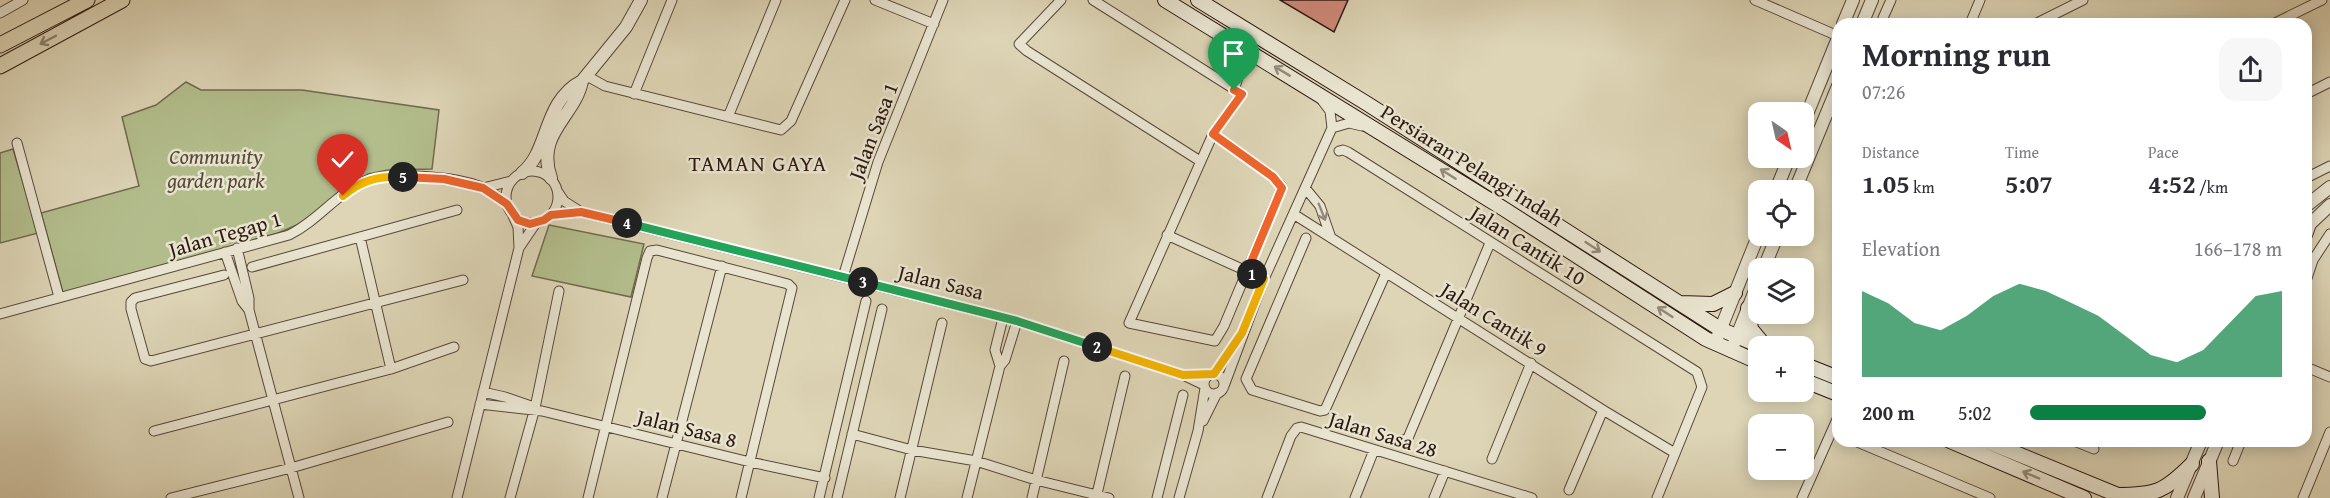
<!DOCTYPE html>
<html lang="en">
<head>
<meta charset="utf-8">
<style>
  body { margin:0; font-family:"Gentium Book Plus",serif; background:#f7f7f7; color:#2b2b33; height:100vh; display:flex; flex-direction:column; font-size:22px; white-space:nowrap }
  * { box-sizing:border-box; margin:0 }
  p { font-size:20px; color:#7c7c81 }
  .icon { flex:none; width:33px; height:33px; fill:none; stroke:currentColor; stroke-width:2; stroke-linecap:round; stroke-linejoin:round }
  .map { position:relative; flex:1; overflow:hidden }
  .panel { position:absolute; left:1832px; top:18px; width:480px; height:429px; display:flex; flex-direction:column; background:#fff; border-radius:18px; box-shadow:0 3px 15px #0003 }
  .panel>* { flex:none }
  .needle { width:39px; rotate:146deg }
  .fabs { position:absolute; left:1748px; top:102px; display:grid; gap:12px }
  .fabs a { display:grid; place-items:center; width:66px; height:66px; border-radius:12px; background:#fff; box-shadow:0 3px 15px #0003; font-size:30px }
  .pin { position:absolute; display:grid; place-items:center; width:51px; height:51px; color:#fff; margin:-62px -26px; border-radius:50% 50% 50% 0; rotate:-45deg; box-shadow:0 0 6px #0007 }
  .pin .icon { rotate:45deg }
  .km { position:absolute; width:30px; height:30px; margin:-15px; border-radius:50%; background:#222; color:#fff; font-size:16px; line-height:30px; text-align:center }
  .round { display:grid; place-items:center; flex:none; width:63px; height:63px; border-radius:18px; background:#f7f7f7 }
  .overview { display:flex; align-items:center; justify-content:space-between; height:102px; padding:0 30px }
  h1 { font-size:33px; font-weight:700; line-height:45px }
  .figures { display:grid; grid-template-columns:repeat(3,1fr); gap:9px; height:102px; padding:6px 30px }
  .figures div { display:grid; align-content:center }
  .figures b { font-size:26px; font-weight:700 }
  .figures small { font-size:16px; font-weight:400 }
  .figures p { font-size:16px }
  .chart { height:168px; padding:12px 30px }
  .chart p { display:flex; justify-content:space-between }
  .chart svg { width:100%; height:108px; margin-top:6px; fill:#0b8043; opacity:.7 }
  ul { padding:0 30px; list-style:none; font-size:20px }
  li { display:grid; grid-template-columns:96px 72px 1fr; align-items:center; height:45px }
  li i { height:15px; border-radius:8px; background:#0b8043 }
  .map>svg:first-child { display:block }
</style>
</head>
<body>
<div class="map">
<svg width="2330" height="498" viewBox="0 0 2330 498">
  <rect width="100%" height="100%" fill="#ddd5b6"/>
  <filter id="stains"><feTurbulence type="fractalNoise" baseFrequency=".00333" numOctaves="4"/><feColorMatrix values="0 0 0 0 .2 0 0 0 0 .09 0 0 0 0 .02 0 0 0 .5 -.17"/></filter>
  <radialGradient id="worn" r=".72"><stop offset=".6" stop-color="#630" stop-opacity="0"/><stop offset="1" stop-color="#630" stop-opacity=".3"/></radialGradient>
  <path fill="#b3bd8c" stroke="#706b4e" stroke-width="1.5" d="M186 82 201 90H302L439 110 432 169 388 170 368 174 299 224 276 234 198 258 63 293 41 213 139 186 122 117 156 105Z
    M13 149 38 233 0 243V153Z
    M549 225 644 244 631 297 532 276Z"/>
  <path fill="#d08a7a" stroke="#2c1910" stroke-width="1.5" d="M1280 0H1348L1334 32Z"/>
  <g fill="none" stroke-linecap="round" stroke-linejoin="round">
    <defs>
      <path id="minor" d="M875 0 934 24
        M1061 0 1019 44 1027 51 1200 161
        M1093 0 1242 94 1213 134 1129 323 1215 341 1224 326 1282 187 1273 177 1213 134
        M1755 0 1838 36
        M0 13 23 0
        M1883 18 1891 0
        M1970 24 1980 0
        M2035 24 2083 0
        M2273 24 2322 0
        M1234 45 1243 62 1234 90
        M587 76 605 86 781 130 791 121 845 0
        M634 94 672 0
        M2306 94 2330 82
        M728 117 776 0
        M1332 128 1349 123 1362 126
        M17 143 59 297
        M1339 151 1343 150 1348 152 1697 372 1702 387 1657 498
        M506 197a26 26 0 1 1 52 0a26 26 0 1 1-52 0Z
        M2306 178 2330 166
        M483 188 511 181
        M1306 189 1320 206 1331 238
        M558 192 564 201 581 212
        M551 215 581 212 1017 321 1183 375 1204 385
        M1295 215 1603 410 1675 453
        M1167 235 1264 279
        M360 237 391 369
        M1306 238 1246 379 1252 390 1320 411 1325 410 1386 273
        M237 248 249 298V310L299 498
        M519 248 536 223
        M225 252 242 301 249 310
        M252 267 457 210
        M224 275 135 298 131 302V309L145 359 151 361 463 280
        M843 277 878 162 943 0
        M2306 281 2313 260 2330 234
        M0 314 289 235C316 222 334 197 360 183 385 170 458 176 484 188 492 192 499 198 507 204
        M1000 366 995 350 1003 318
        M2306 367 2330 377
        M1214 374 1234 345
        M1204 384a10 10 0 1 1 20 0a10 10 0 1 1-20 0Z
        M1224 386 1264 279 1332 128 1330 111 1321 99
        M483 392 505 397 531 406
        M480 404 542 411 750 462 825 478
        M1203 421 1217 393
        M154 431 391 369 454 347
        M852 434 912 450 976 461 1036 480 1109 498
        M1402 441 1408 438 1490 243
        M1855 441 1990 498
        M2074 441 2094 449
        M1492 459 1531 363
        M2233 461 2241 441
        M1569 490 1603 410
        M171 498 291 468 448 422
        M457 498 519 248 518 227 513 216
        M510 498 535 408 559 291
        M588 498 647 258 650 251 657 250 788 284 792 288 741 498
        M662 498 722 266
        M819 498 866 301
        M837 498 882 309
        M900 498 942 323
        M967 498 1000 366 1005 360 1017 321
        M1032 498 1064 361
        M1096 498 1125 376
        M1157 498 1183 395
        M1179 498 1198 431 1205 388
        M1267 498 1291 436 1297 428 1301 427 1532 498
        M1355 498 1374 450
        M1434 498 1445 471
        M1802 498 1838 417
        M2303 498 2330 432"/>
      <path id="tertiary" d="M1843 24 1853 0
        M1862 24 1872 0
        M1803 124 1838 38
        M522 173C550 151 542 102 582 81L626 27 641 0
        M551 178C535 133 575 117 582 81
        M1776 190 1789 158
        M1795 190 1838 86
        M2306 206 2330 187
        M2306 235 2310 224 2330 205
        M1764 268 1777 236
        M1715 343 1758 236
        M1731 351 1758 283
        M2177 498 2201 441
        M2194 498 2218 441"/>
      <path id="secondary" d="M1165 0 1504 209 1706 339 1758 362
        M1198 0 1366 103 1720 329 1760 346
        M1680 303 1713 304 1735 293
        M1748 308 1751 329 1765 346
        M1803 364 1838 378
        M1803 380 1838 394
        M1950 441 2084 498
        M1986 441 2125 498
        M2209 461 2212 498
        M2117 495C2156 495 2164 492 2192 464"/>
      <path id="trunk" d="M0 45 87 0
        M0 66 122 0"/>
    </defs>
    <use href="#minor" stroke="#58483a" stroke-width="11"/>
    <use href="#tertiary" stroke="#58483a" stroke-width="14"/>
    <use href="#secondary" stroke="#2c1910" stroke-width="16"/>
    <use href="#trunk" stroke="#2c1910" stroke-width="17"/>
    <use href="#minor" stroke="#e9e4d0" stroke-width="9"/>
    <use href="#tertiary" stroke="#e9e4d0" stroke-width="12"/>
    <use href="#secondary" stroke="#e9e4d0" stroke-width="14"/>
    <use href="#trunk" stroke="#ddd5b6" stroke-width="15"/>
  </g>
  <defs><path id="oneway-shaft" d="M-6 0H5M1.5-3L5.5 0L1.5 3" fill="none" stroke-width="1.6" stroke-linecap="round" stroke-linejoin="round" transform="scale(1.5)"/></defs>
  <use stroke="#8d806b" href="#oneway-shaft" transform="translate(48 40) rotate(152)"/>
  <g stroke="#94897a">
    <use href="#oneway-shaft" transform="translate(1282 71) rotate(-149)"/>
    <use href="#oneway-shaft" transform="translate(1448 174) rotate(-148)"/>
    <use href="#oneway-shaft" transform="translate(1322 212) rotate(68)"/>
    <use href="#oneway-shaft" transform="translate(1593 247) rotate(33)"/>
    <use href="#oneway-shaft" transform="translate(1665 312) rotate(-147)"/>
    <use href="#oneway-shaft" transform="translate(2031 475) rotate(-157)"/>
  </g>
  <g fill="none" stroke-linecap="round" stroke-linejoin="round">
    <defs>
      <path id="split-1" d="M1234 90 1242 94 1213 134 1273 177 1282 188 1247 272 1252 274"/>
      <path id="split-2" d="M1097 347 1183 375 1214 374 1242 333 1264 279 1252 274"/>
      <path id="split-3" d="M863 282 1017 321 1097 347"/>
      <path id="split-4" d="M627 223 863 282"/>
      <path id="split-5" d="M403 177 444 179 483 188 507 204 518 220 530 224 544 220 551 215 581 212 627 223"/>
      <path id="split-6" d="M343 196C362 180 377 176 403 177"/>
    </defs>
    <use href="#split-1" stroke="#fff" stroke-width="12"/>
    <use href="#split-2" stroke="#fff" stroke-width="12"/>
    <use href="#split-3" stroke="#fff" stroke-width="12"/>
    <use href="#split-4" stroke="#fff" stroke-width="12"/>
    <use href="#split-5" stroke="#fff" stroke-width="12"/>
    <use href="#split-6" stroke="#fff" stroke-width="12"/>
    <use href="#split-1" stroke="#f0652b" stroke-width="8"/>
    <use href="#split-2" stroke="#f5b400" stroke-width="8"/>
    <use href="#split-3" stroke="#22a559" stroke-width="8"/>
    <use href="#split-4" stroke="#22a559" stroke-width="8"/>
    <use href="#split-5" stroke="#f0652b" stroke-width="8"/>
    <use href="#split-6" stroke="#f5b400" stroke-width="8"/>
  </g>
  <g text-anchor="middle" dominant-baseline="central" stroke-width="5" stroke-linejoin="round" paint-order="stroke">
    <g font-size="21" fill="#2c1910" stroke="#e9e4d0">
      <text transform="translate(873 131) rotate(-69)">Jalan Sasa 1</text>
      <text transform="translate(1472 165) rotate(32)">Persiaran Pelangi Indah</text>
      <text transform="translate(225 234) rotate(-16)">Jalan Tegap 1</text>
      <text transform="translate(1528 245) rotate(32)">Jalan Cantik 10</text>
      <text transform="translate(941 282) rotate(14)">Jalan Sasa</text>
      <text transform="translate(1494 319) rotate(32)">Jalan Cantik 9</text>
      <text transform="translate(687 428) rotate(14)">Jalan Sasa 8</text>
      <text transform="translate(1383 434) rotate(17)">Jalan Sasa 28</text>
    </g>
    <g font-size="21" font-style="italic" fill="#544a35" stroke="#e9e4d0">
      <text x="216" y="156">Community<tspan x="216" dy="24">garden park</tspan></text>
    </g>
    <g font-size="22" letter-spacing="1.5" fill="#2c1910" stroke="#e9e4d0">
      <text x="758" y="163">TAMAN GAYA</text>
    </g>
  </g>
  <rect width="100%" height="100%" filter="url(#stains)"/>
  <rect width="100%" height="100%" fill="url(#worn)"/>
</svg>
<div class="fabs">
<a><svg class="needle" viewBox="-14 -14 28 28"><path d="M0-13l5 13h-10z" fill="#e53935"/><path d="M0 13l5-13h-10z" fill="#7c7c81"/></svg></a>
<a><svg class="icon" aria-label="locate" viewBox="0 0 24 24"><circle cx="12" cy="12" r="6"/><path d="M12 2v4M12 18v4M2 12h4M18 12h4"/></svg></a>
<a><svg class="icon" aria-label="layers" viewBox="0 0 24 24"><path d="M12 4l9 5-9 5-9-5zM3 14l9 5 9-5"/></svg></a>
<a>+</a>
<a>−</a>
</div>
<div class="pin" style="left:1234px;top:90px;background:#1e9e55"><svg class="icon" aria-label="arrive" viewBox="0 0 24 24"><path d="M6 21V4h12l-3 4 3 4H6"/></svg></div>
<div class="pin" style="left:343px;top:196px;background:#d93025"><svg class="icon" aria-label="check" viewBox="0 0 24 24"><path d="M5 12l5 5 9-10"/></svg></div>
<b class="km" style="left:1252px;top:274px">1</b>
<b class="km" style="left:1097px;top:347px">2</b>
<b class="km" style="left:863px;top:282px">3</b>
<b class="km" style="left:627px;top:223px">4</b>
<b class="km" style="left:403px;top:177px">5</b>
<section class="panel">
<div class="overview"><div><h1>Morning run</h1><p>07:26</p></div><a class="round"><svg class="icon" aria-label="share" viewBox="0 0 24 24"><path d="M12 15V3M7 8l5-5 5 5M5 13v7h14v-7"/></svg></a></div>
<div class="figures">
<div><p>Distance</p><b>1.05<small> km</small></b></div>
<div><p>Time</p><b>5:07</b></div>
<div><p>Pace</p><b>4:52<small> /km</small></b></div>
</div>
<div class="chart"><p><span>Elevation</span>166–178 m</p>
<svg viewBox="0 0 160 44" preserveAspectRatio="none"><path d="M0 44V9L10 14L20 22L30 25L40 19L50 11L60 6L70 9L80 14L90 19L100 27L110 35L120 38L130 33L140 22L150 11L160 9V44z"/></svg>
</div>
<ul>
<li><b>200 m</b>5:02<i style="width:70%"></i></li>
</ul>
</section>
</div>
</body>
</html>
